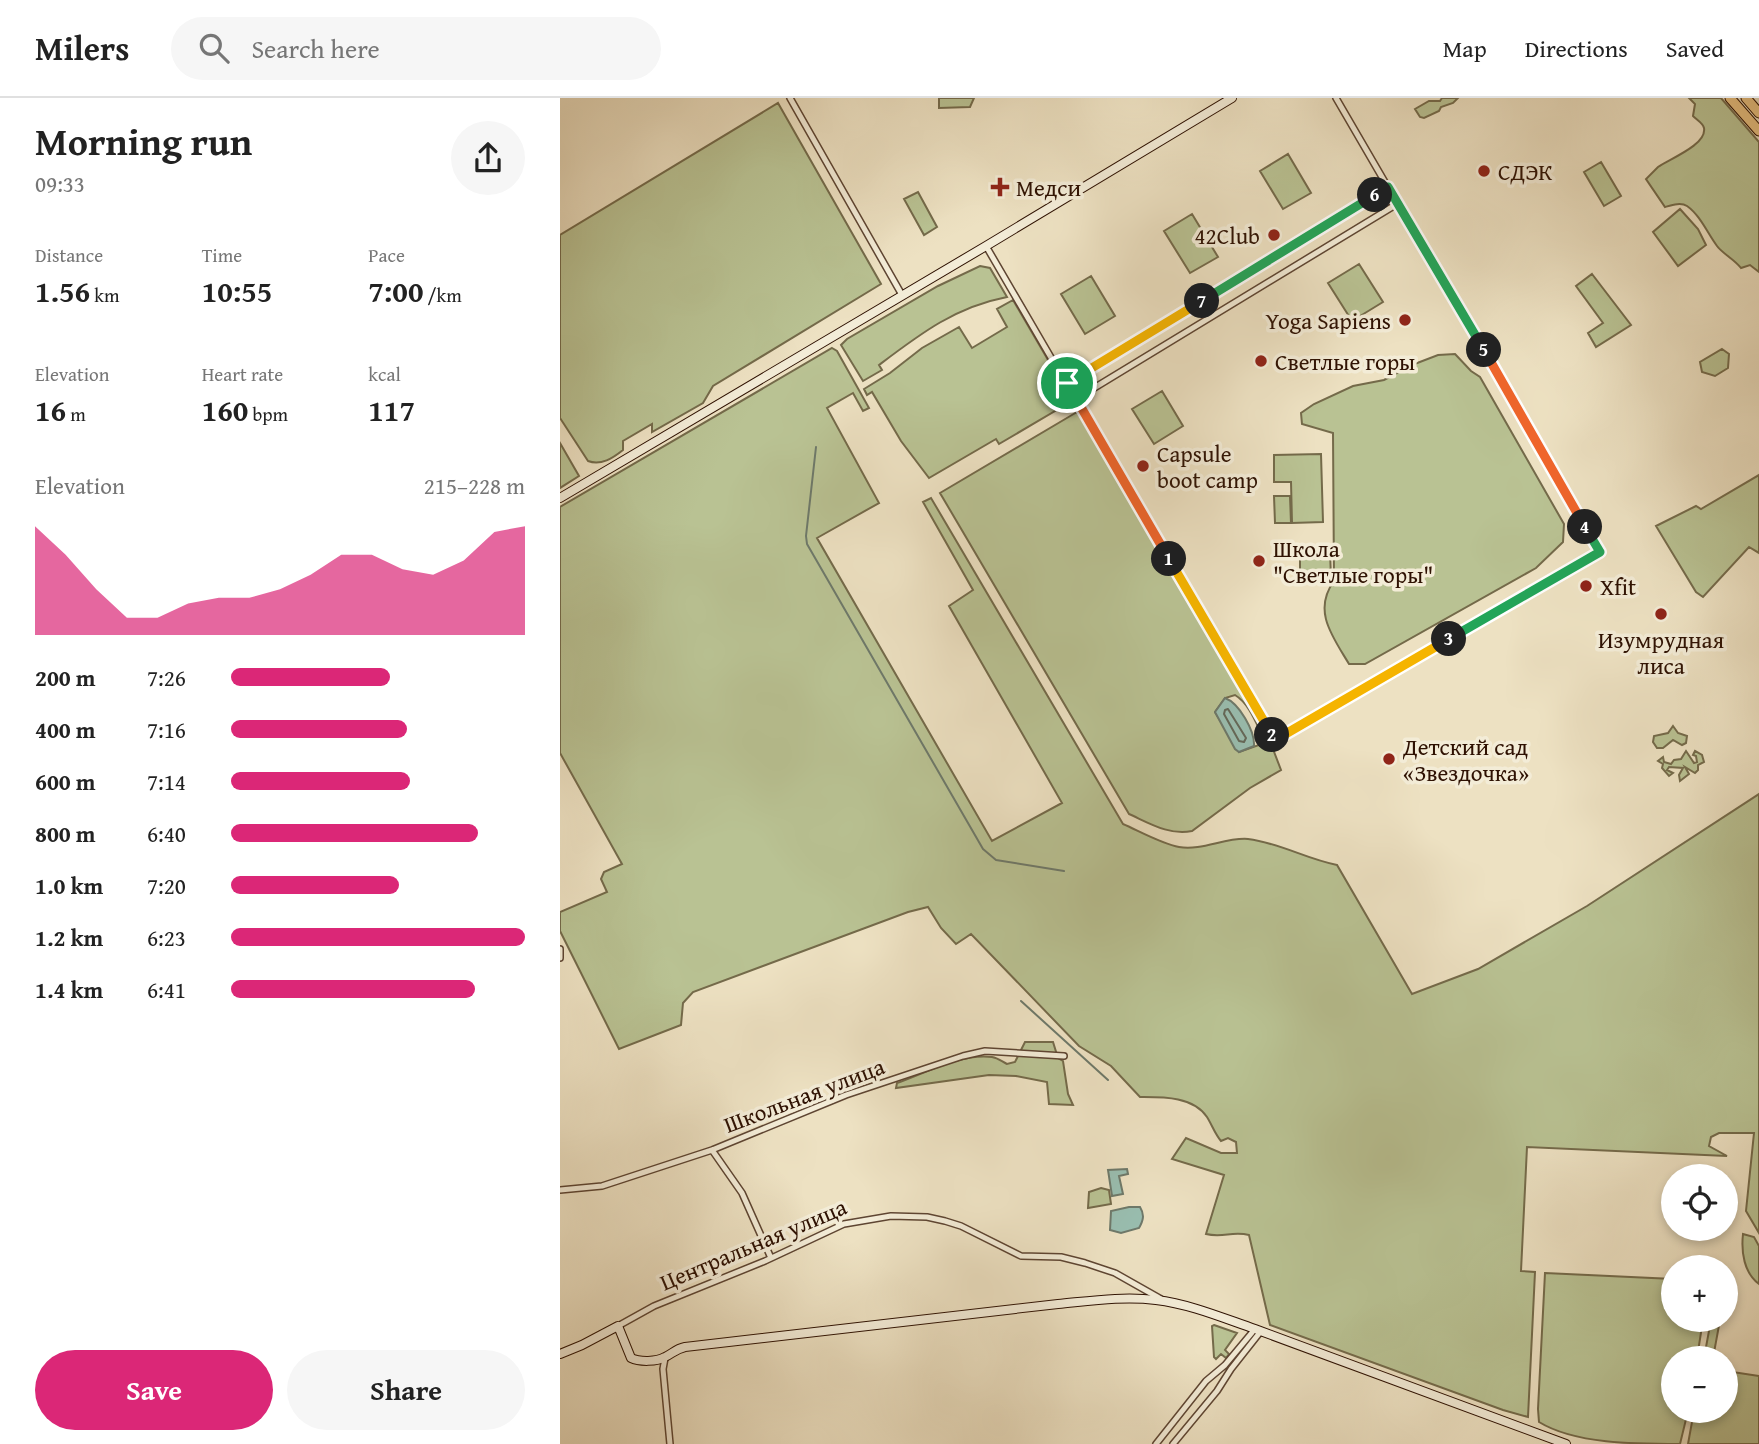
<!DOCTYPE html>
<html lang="en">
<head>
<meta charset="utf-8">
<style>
  body { margin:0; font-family:"Gentium Book Plus",serif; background:#f6f6f6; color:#222; height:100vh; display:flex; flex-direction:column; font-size:26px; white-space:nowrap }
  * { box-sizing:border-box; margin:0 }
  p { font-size:23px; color:#767676 }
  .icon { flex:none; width:38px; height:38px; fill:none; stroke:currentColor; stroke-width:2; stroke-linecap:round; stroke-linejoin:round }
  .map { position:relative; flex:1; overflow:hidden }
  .side { display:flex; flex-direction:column; background:#fff; width:560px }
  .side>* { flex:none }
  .fabs { position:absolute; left:1101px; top:1066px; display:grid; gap:14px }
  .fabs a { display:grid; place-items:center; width:77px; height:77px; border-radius:50%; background:#fff; box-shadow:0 4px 10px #0003; font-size:35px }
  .pin { position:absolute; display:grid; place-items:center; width:60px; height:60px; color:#fff; margin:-30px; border:4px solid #fff; border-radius:50%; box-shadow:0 2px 7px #0007 }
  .km { position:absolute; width:35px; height:35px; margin:-18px; border-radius:50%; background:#222; color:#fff; font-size:19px; line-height:35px; text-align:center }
  .round { display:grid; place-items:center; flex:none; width:74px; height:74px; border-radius:37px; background:#f6f6f6 }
  .summary { display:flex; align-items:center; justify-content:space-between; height:119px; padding:0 35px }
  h1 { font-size:38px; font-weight:800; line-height:52px }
  .figures { display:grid; grid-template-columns:repeat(3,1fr); gap:10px; height:119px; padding:7px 35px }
  .figures div { display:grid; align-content:center }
  .figures b { font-size:30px; font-weight:800 }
  .figures small { font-size:19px; font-weight:400 }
  .figures p { font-size:19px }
  .chart { height:196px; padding:14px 35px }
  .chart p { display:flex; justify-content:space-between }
  .chart svg { width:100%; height:126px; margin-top:7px; fill:#db2777; opacity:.7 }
  .action { display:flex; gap:14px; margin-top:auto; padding:14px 35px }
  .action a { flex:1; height:80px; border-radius:42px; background:#db2777; color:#fff; font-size:28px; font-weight:800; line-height:80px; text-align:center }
  .action a+a { background:#f6f6f6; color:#222 }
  ul { padding:0 35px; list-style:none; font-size:23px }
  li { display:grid; grid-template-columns:112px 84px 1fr; align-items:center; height:52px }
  li i { height:18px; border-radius:9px; background:#db2777 }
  header { display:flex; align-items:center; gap:42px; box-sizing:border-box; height:98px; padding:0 35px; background:#fff; border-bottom:2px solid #e0e0e0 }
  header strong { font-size:33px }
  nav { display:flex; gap:38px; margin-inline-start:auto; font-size:24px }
  .search { width:490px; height:63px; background:#f6f6f6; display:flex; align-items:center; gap:18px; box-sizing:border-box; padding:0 24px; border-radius:38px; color:#767676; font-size:26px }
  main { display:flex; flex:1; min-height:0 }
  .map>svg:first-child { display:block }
</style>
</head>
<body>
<header>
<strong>Milers</strong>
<div class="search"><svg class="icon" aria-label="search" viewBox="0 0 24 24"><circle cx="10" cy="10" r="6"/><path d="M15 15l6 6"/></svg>Search here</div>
<nav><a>Map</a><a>Directions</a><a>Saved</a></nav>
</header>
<main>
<section class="side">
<div class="summary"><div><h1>Morning run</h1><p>09:33</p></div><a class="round"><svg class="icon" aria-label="share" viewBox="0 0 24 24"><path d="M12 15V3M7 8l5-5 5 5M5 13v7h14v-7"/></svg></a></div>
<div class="figures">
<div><p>Distance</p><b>1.56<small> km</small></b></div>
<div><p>Time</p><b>10:55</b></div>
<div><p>Pace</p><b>7:00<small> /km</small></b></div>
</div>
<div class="figures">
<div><p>Elevation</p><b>16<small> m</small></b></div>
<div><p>Heart rate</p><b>160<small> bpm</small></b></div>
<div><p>kcal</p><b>117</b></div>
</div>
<div class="chart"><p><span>Elevation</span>215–228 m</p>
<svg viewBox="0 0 160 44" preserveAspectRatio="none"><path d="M0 44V6L10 16L20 28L30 38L40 38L50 33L60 31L70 31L80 28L90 23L100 16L110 16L120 21L130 23L140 18L150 8L160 6V44z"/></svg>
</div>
<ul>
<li><b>200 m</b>7:26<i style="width:54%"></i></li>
<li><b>400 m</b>7:16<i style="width:60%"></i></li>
<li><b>600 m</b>7:14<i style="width:61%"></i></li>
<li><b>800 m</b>6:40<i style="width:84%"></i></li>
<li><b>1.0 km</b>7:20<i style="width:57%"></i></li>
<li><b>1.2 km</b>6:23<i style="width:100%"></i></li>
<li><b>1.4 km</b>6:41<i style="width:83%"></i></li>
</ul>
<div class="action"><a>Save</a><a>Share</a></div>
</section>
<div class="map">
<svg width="1199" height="1346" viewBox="0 0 1199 1346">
  <rect width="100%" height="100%" fill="#ede1c2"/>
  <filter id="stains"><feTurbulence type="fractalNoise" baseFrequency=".00286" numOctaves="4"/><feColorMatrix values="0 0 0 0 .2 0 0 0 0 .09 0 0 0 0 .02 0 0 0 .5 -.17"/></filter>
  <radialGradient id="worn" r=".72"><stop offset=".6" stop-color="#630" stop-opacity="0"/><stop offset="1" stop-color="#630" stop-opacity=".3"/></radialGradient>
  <path fill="#b9c293" stroke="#746a4a" stroke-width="2" fill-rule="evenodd" d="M379 0H414L410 9 379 10Z
    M882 0H898L893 5 881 9 879 13 864 20 860 19 855 11 869 3H880Z
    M1129 0H1161L1199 44V174L1190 167 1181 170C1174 161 1163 156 1157 148 1148 136 1140 117 1127 108 1121 104 1112 107 1105 109L1086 81C1090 77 1094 73 1098 69 1109 61 1147 47 1144 30 1143 25 1137 22 1133 18L1135 6Z
    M218 5 321 186 153 288 143 305 92 334V326L63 343V352C53 360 41 368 28 363L0 320V137Z
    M728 56 751 95 723 111 700 73Z
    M1041 64 1061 98 1044 108 1024 74Z
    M358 94 377 129 364 137 344 101Z
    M1120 111 1138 131 1146 147 1118 168 1093 134Z
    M632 116 658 159 630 175 604 133Z
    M799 166 823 204 792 223 768 185Z
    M420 168 430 170 447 199C395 209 360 236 319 267L322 272 303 283 281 247 287 241 378 188Z
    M1032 176 1071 227 1036 249 1028 235 1043 225 1016 188Z
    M531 178 555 218 525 236 501 196Z
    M453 202 512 303 439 346 436 341 369 380 341 343 312 294 307 297 304 291 330 275 362 250 399 229 412 250 447 229 437 211Z
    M272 250 277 253 309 310 303 313 293 295 267 310 319 405 257 440 432 743 502 705 389 508 413 492 363 404 371 400 563 726C579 733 602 746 619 749 642 753 666 739 688 741 720 745 746 761 777 767L852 896 918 871 1027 808 1199 696V1135L1186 1113 1194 1035H1159L1151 1039 1149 1048 1167 1058 967 1049 961 1173 975 1174 968 1319 943 1312 710 1227 689 1137C672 1133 663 1140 646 1136L664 1077 612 1061 626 1040 661 1055H677L676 1044 668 1040 661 1043C655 1036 652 1027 647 1019 633 998 602 999 580 999L551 968 519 948 411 836 396 846 381 830 368 809 348 814 133 894 123 905 121 927 59 951 0 833V814L47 794 41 781 44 774 62 766 0 655V409Z
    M1162 251 1169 256 1168 270 1155 278 1142 274 1140 264Z
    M895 256 911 273 920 279 1004 426 1003 444 976 470 805 566H789C773 539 752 513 774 483L773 335 742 326 741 315 754 306 793 288 824 282 852 267 878 257Z
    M602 293 623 328 594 346 572 311Z
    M517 314 643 524 708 638 721 672 690 690 632 733C610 738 589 725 569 716L380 395ZM675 597C690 606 697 628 705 643L702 646 679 654 655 614 665 600Z
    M0 345 19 378 0 390Z
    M761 356 763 424 732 425 731 384H714V357Z
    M1199 377V455L1189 449 1143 499 1136 494 1096 428 1136 408 1141 411Z
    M714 398H730L731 425H715Z
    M740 454H770L771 479H740Z
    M1113 628 1118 635 1127 638 1126 645 1122 647 1113 642 1103 650H1097L1093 644 1094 638 1108 635Z
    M1126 653 1134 665 1137 664 1136 658 1133 657 1135 653 1142 657 1144 664 1138 667V672L1135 675 1125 669 1129 676 1120 683 1119 677 1123 670 1109 669 1107 672 1113 675 1109 678 1102 670 1103 666 1098 663 1103 659 1104 664 1111 666 1114 662 1121 661Z
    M465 944H493L498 960 503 963 508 996 513 1007 489 1006 487 984 456 978 429 977 336 990 337 985C366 975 401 955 432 959 438 960 441 963 447 966L455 964Z
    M541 1090 549 1092 551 1106 528 1110 529 1094Z
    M1183 1136 1194 1139 1199 1148V1186C1184 1175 1181 1154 1183 1136Z
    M985 1175 1113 1181V1222H1143L1137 1260H1113V1312L1128 1313 1120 1346C1075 1346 1015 1346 979 1324L978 1311Z
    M1151 1222H1160L1153 1260H1144Z
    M654 1227 677 1235 665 1252 669 1256 666 1260 661 1256 656 1261 654 1259 652 1228Z
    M1166 1273 1199 1278V1346H1128L1134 1313 1166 1312Z"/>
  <path fill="#99beb0" stroke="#6e796a" stroke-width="2" d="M665 600C679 605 695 633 694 648L679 654 675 651 655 614Z
    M567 1071 568 1076 559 1078 563 1096 552 1098 548 1072Z
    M569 1109H580C585 1117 583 1123 579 1130L561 1135 550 1132 551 1113Z"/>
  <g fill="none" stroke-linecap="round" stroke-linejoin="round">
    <path stroke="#646859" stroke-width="2" d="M668 611 686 640 684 644 679 643 664 616 665 612Z"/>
    <path stroke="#6e796a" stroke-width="2" d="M256 349 246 438 247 446 423 751 436 762 504 773
      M461 903 548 982"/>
    <defs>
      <path id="street" d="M230 0 342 197
        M426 148 709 634 715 638H722L1040 454 776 0
        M507 285 828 89
        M516 301 837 106
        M0 851V860
        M152 1052 182 1095 211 1160
        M0 1092 42 1088 152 1052 286 997 403 958 425 953 504 958
        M58 1228 94 1208 205 1163 284 1126 331 1118 367 1119 385 1123 401 1128 461 1158 501 1159 525 1165 555 1175 601 1201
        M105 1260 103 1271 110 1346
        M596 1346 646 1283 665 1267 695 1231
        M613 1346 657 1293 671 1271 701 1233"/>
      <path id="secondary" d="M0 400 426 148 672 0
        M0 1256 22 1247 58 1228 71 1260C79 1264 97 1264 105 1259 113 1255 116 1251 125 1249L498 1206C530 1203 563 1198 596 1202 630 1206 663 1220 695 1231L1006 1346"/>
      <path id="primary" d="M1170 0 1199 33
        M1186 0 1199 15"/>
    </defs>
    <use href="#street" stroke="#5e4532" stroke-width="8"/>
    <use href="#secondary" stroke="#2e1102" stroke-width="10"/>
    <use href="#primary" stroke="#2e1102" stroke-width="11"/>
    <use href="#street" stroke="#f3ecd7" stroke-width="5"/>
    <use href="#secondary" stroke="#f3ecd7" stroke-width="8"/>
    <use href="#primary" stroke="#e6c081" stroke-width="9"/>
  </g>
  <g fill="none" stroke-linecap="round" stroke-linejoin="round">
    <defs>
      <path id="split-1" d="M507 285 609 461"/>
      <path id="split-2" d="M609 461 712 637"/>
      <path id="split-3" d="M712 637 722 638 889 541"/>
      <path id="split-4" d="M889 541 1040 454 1025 429"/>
      <path id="split-5" d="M924 252 1025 429"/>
      <path id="split-6" d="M815 97 828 89 924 252"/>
      <path id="split-7" d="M642 203 815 97"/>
      <path id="split-8" d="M507 285 642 203"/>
    </defs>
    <use href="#split-1" stroke="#fff" stroke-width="14"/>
    <use href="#split-2" stroke="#fff" stroke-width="14"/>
    <use href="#split-3" stroke="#fff" stroke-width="14"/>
    <use href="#split-4" stroke="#fff" stroke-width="14"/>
    <use href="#split-5" stroke="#fff" stroke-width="14"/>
    <use href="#split-6" stroke="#fff" stroke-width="14"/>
    <use href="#split-7" stroke="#fff" stroke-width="14"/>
    <use href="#split-8" stroke="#fff" stroke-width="14"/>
    <use href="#split-1" stroke="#f0652b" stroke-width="9"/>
    <use href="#split-2" stroke="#f5b400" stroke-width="9"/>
    <use href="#split-3" stroke="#f5b400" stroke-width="9"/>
    <use href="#split-4" stroke="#22a559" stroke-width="9"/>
    <use href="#split-5" stroke="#f0652b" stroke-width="9"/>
    <use href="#split-6" stroke="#22a559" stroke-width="9"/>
    <use href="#split-7" stroke="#22a559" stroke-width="9"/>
    <use href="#split-8" stroke="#f5b400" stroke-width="9"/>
  </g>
  <g fill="#8f2418" stroke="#f3ecd7" stroke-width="2.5">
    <circle cx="924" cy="73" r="7"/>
    <path d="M436.5 78.5h7v7h7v7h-7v7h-7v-7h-7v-7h7z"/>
    <circle cx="714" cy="137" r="7"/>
    <circle cx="845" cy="222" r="7"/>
    <circle cx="701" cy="263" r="7"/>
    <circle cx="583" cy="368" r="7"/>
    <circle cx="699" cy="463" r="7"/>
    <circle cx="1026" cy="488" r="7"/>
    <circle cx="1101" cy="516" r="7"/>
    <circle cx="829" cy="661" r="7"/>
  </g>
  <g text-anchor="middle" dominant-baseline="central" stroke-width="7" stroke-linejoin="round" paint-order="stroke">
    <g font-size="23" fill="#2e1102" stroke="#f3ecd7" text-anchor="start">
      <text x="938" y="73">СДЭК</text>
      <text x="456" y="89">Медси</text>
      <text x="700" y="137" text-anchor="end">42Club</text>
      <text x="831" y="222" text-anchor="end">Yoga Sapiens</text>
      <text x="715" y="263">Светлые горы</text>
      <text x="597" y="355">Capsule<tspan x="597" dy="26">boot camp</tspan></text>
      <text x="713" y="450">Школа<tspan x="713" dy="26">"Светлые горы"</tspan></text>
      <text x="1040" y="488">Xfit</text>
      <text x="1101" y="541" text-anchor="middle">Изумрудная<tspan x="1101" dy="26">лиса</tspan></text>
      <text x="843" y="648">Детский сад<tspan x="843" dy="26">«Звездочка»</tspan></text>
    </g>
    <g font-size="23" fill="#2e1102" stroke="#f3ecd7">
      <text transform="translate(244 997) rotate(-21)">Школьная улица</text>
      <text transform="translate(193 1146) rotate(-23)">Центральная улица</text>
    </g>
  </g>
  <rect width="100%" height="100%" filter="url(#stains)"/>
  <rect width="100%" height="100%" fill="url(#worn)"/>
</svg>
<div class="fabs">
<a><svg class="icon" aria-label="locate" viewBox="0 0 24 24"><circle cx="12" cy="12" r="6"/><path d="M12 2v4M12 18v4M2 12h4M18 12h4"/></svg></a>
<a>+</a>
<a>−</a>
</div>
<div class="pin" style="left:507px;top:285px;background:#1e9e55"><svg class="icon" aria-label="arrive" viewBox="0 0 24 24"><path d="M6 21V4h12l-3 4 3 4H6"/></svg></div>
<b class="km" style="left:609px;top:461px">1</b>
<b class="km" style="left:712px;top:637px">2</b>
<b class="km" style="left:889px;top:541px">3</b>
<b class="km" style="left:1025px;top:429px">4</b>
<b class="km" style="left:924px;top:252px">5</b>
<b class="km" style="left:815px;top:97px">6</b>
<b class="km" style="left:642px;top:203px">7</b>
</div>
</main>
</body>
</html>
